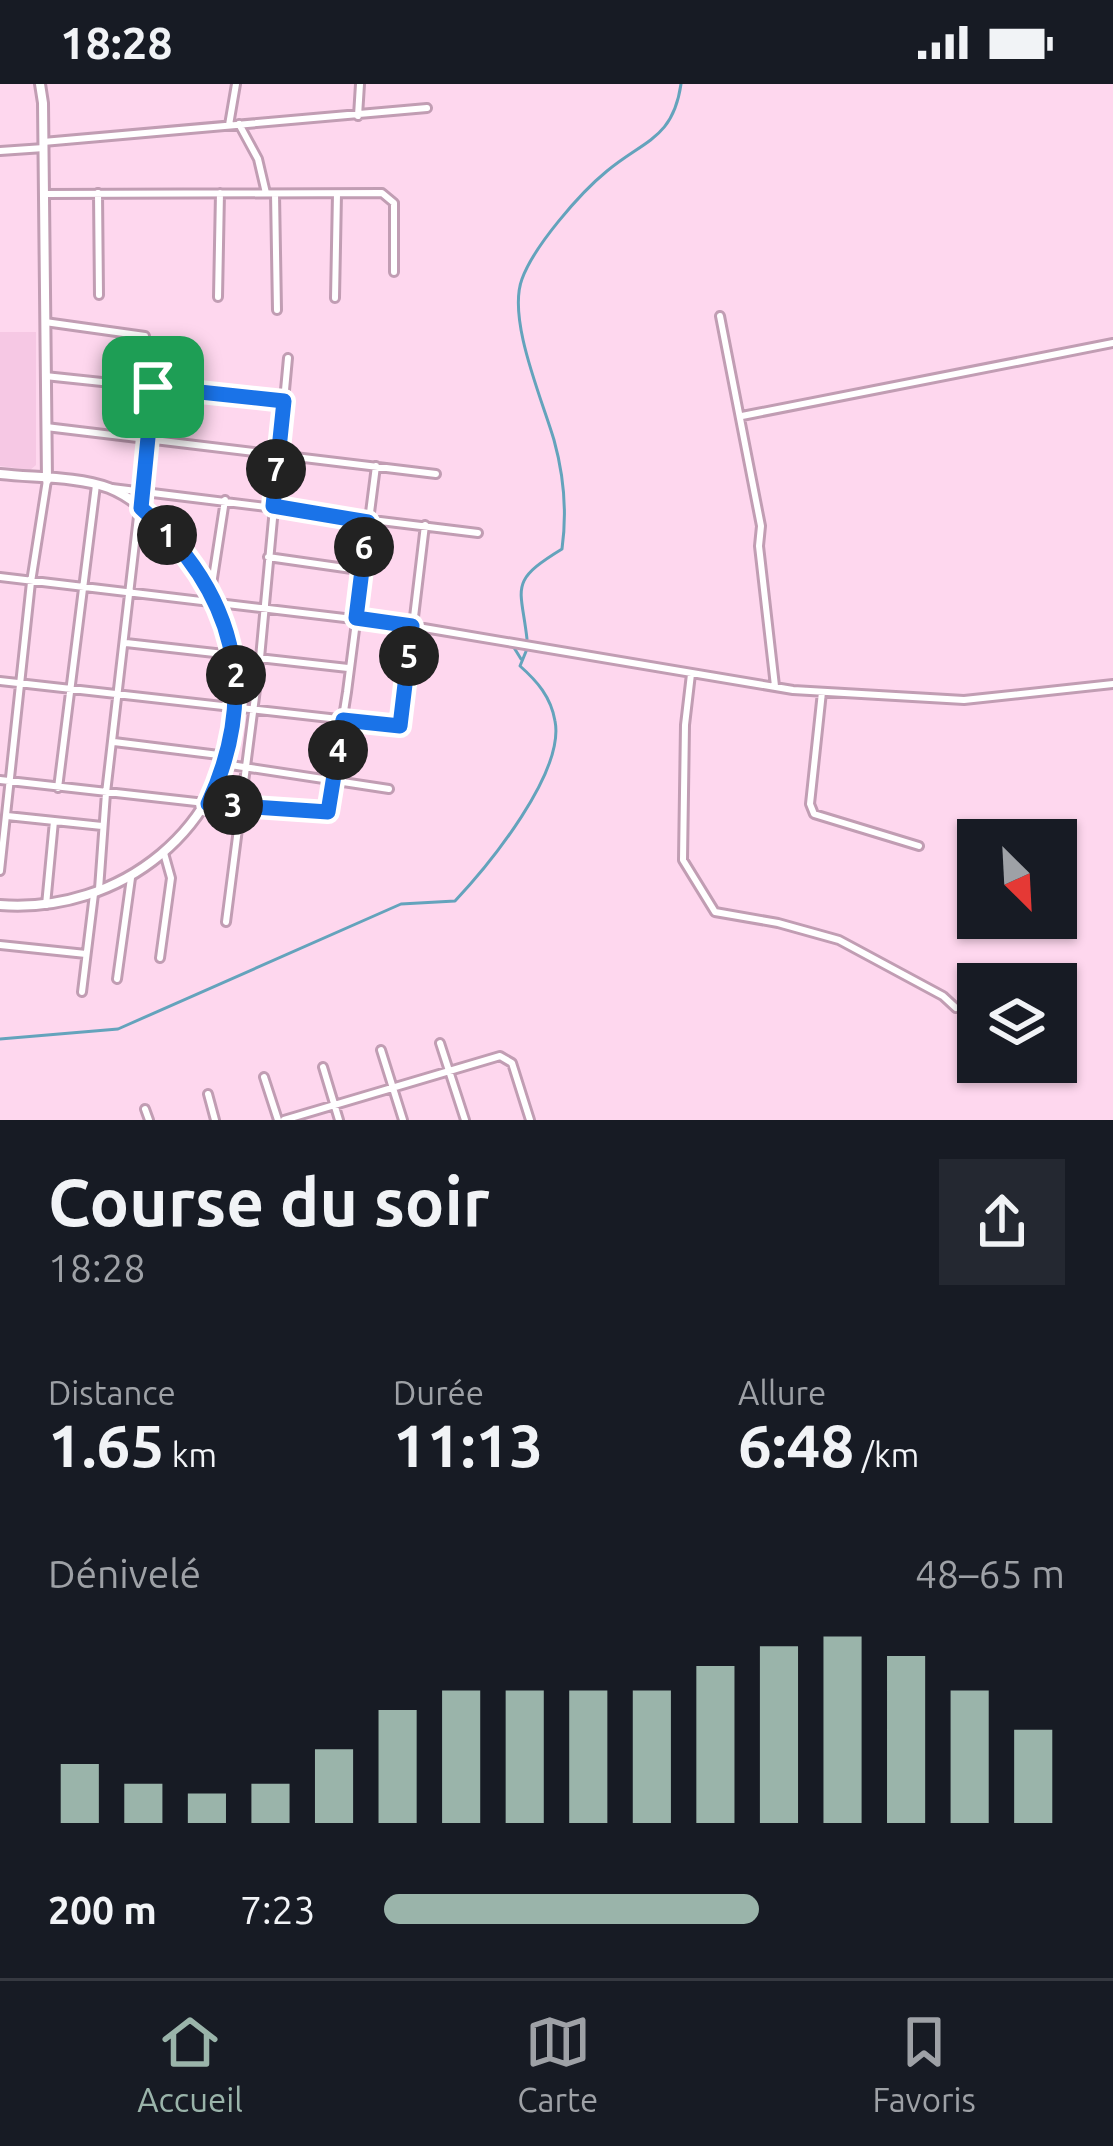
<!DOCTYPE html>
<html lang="fr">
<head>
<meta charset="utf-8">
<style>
  body { margin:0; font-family:Ubuntu,sans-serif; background:#242831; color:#f1f3f6; height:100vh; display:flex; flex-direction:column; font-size:45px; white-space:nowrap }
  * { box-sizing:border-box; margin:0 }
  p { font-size:39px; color:#9ea1a6 }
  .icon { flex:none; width:66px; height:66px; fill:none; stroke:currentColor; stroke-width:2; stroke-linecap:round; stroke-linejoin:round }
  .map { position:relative; height:1036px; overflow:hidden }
  .side { display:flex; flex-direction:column; background:#171b24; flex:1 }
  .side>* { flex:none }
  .needle { width:78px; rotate:156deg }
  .fabs { position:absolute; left:957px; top:735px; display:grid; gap:24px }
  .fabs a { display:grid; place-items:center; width:120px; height:120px; border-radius:0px; background:#171b24; box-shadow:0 3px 9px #0004; font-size:60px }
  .pin { position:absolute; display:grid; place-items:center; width:102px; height:102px; color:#fff; margin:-51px; border-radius:24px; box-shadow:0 6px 18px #0006 }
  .km { position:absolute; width:60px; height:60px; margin:-30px; border-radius:50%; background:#222; color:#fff; font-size:33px; line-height:60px; text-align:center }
  .round { display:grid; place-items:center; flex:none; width:126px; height:126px; border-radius:0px; background:#242831 }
  .head { display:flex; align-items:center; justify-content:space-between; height:204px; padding:0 48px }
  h1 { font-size:66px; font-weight:700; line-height:90px }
  .stats { display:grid; grid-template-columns:repeat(3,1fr); gap:18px; height:204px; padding:12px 48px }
  .stats div { display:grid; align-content:center }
  .stats b { font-size:60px; font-weight:700 }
  .stats small { font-size:33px; font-weight:400 }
  .stats p { font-size:33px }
  .chart { height:336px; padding:24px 48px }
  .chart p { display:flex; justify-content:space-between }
  .chart svg { width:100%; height:216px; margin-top:12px; stroke:#9ab4aa; stroke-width:6 }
  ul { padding:0 48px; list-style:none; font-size:39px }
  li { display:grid; grid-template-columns:192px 144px 1fr; align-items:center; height:90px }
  li i { height:30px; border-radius:15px; background:#9ab4aa }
  .status { display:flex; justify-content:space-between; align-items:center; height:84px; padding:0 60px; background:#171b24; direction:ltr }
  .status svg { height:33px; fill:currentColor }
  .tab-bar { display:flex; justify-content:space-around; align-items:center; height:168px; border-top:3px solid #363941; background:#171b24; font-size:33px; color:#9ea1a6 }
  .tab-bar a { display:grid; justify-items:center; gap:6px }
  .tab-bar .current { color:#9ab4aa }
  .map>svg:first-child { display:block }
</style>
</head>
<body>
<div class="status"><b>18:28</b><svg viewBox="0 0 49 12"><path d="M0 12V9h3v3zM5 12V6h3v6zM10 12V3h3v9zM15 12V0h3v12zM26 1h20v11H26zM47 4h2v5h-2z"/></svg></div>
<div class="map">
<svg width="1113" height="1036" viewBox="0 0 1113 1036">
  <rect width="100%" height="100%" fill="#fed7ee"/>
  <path fill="#f6c8e4" d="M0 248H36V381L30 386 0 382Z"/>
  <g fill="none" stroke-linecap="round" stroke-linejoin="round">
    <path stroke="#64a3bc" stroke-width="3" d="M527 555C521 502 508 498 562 465 567 429 564 392 554 356 542 315 507 235 522 195 534 162 580 109 607 87 644 56 673 55 681 0
      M513 562 521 575
      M0 955 118 945 401 820 455 817C489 781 565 688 555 637 551 613 537 597 520 582L527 565"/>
    <defs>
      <path id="minor" d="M358 32 360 0
        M239 40 258 75 266 109
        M229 41 236 0
        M43 58 427 24
        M0 67 44 64
        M98 109 99 211
        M44 110 382 109 394 119V188
        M275 110 277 226
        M218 213 220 109
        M335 214 337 110
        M720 232 761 442 759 462 775 602
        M45 238 145 252
        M45 292 283 317
        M742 332 1113 259
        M46 343 436 390
        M112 404 478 449
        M268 473 359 486
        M0 493 412 542 793 606 964 616 1113 600
        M211 507 225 416
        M126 559 348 584
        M691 590 685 641 683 776 715 828 778 839 839 856 943 912 956 924
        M0 597 401 642 425 441
        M822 608 810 720 814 730 919 762
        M114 658 227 672
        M224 680 389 705
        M0 696 223 721 328 728 347 608 376 382
        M58 704 96 401
        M7 732 102 742
        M0 787 31 498 47 396
        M99 805 106 709 153 303
        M46 821 54 737
        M226 838 260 574 288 274
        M0 861 86 870
        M160 874 171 794 164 769
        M117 895 131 794
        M82 908 94 810
        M440 959 465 1036
        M381 966 403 1036
        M323 983 339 1036
        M264 993 278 1036
        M208 1010 215 1036
        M145 1025 149 1036
        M284 1036 500 972 512 979 530 1036"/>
      <path id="tertiary" d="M40 0 43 19 47 396
        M0 390C34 394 76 392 109 404 142 417 168 449 188 477 206 502 223 528 231 557 237 579 236 599 235 621 229 744 121 830 0 821"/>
    </defs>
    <use href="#minor" stroke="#c19db3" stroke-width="12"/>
    <use href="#tertiary" stroke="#c19db3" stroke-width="14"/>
    <use href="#minor" stroke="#fff" stroke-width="6"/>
    <use href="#tertiary" stroke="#fff" stroke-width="8"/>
  </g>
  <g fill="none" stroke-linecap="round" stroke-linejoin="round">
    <defs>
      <path id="route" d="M153 303 284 317 273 422 368 438 356 534 412 542 400 642 343 636 328 728 208 720C261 605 235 508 141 424Z"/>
    </defs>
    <use href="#route" stroke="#fff" stroke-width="24"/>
    <use href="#route" stroke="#1a73e8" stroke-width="15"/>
  </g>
</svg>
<div class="fabs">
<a><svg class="needle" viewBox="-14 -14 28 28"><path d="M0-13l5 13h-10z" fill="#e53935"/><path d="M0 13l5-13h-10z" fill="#9ea1a6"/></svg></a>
<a><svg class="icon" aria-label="layers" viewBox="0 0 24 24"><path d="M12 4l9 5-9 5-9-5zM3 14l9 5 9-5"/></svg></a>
</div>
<div class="pin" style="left:153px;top:303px;background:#1e9e55"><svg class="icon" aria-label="arrive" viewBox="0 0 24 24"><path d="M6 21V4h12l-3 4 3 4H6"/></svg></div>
<b class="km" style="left:167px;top:451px">1</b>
<b class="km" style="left:236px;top:591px">2</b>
<b class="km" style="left:233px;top:721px">3</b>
<b class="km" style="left:338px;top:666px">4</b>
<b class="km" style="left:409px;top:572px">5</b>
<b class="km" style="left:364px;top:463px">6</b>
<b class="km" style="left:276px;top:385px">7</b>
</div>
<section class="side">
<div class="head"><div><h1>Course du soir</h1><p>18:28</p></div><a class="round"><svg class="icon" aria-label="share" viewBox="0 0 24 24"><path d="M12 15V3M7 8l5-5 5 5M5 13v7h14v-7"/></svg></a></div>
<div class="stats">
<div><p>Distance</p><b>1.65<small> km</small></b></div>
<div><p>Durée</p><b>11:13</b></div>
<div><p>Allure</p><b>6:48<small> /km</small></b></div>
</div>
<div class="chart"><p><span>Dénivelé</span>48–65 m</p>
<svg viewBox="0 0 160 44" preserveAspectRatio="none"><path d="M5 44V32M15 44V36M25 44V38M35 44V36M45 44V29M55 44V21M65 44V17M75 44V17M85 44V17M95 44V17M105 44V12M115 44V8M125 44V6M135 44V10M145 44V17M155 44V25"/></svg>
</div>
<ul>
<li><b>200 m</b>7:23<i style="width:55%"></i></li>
</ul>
</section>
<nav class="tab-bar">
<a class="current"><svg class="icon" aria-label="home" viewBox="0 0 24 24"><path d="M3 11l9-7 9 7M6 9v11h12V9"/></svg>Accueil</a>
<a><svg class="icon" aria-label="map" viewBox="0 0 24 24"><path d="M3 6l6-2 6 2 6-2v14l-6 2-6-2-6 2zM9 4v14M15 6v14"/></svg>Carte</a>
<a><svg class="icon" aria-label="saved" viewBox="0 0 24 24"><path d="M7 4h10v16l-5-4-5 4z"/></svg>Favoris</a>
</nav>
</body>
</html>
